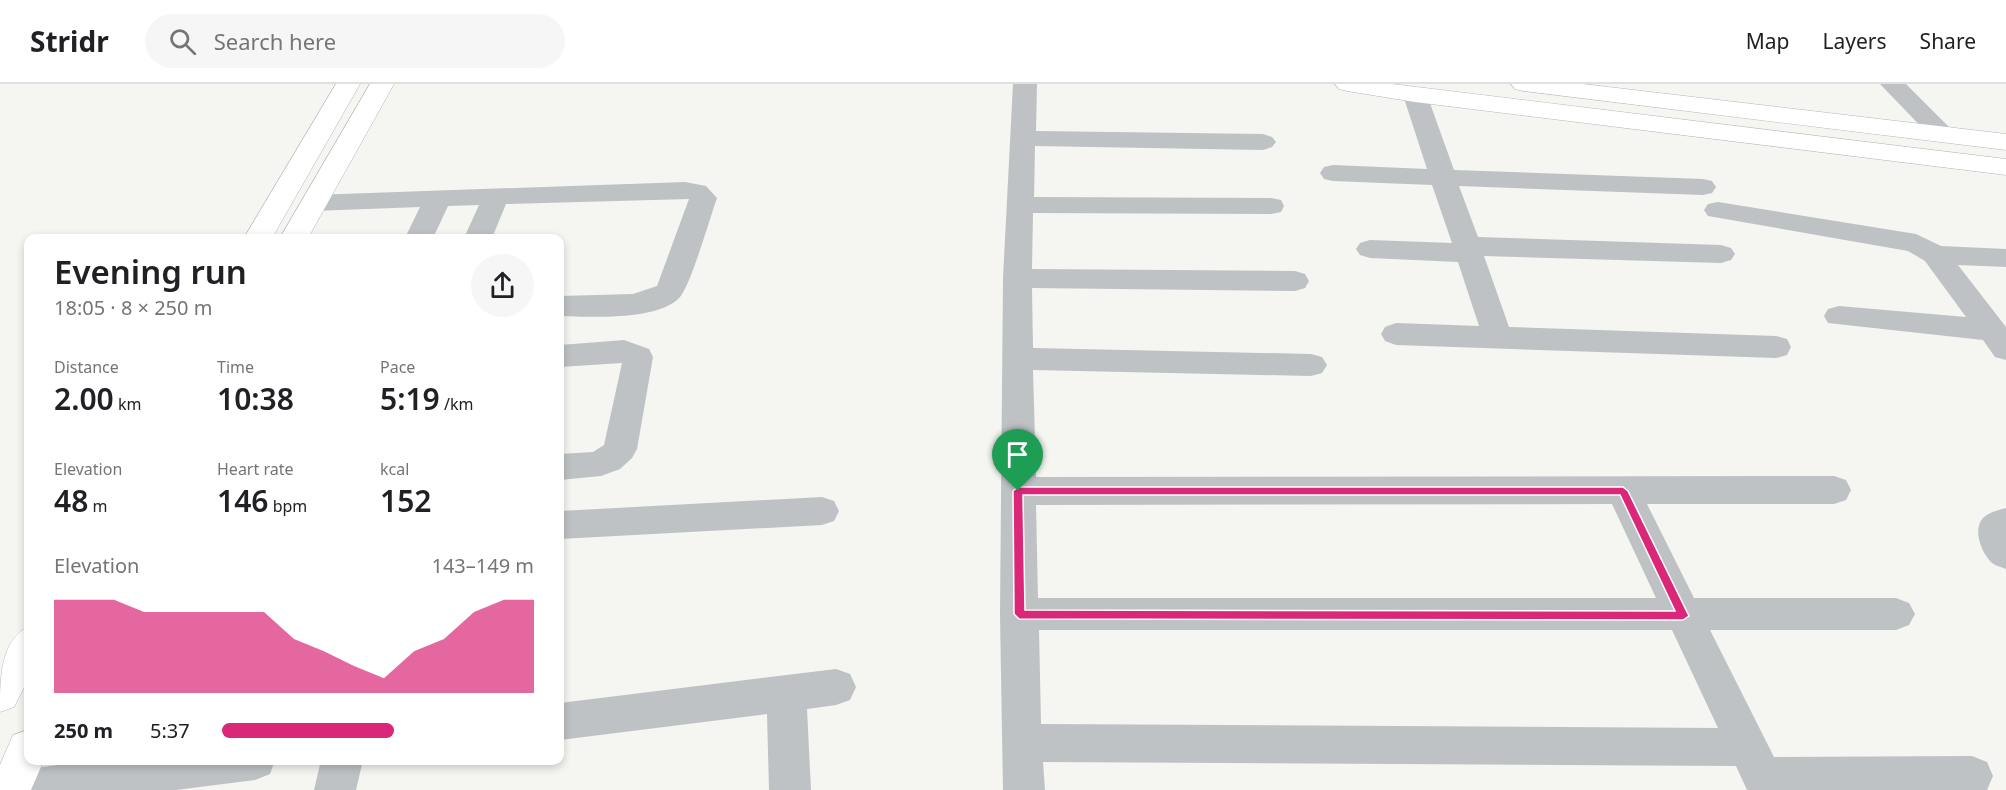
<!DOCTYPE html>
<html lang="en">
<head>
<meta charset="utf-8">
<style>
  body { margin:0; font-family:"Noto Sans",sans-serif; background:#f6f6f6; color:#202124; height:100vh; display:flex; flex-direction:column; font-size:22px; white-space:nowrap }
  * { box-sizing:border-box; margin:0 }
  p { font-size:20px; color:#757577 }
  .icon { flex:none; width:33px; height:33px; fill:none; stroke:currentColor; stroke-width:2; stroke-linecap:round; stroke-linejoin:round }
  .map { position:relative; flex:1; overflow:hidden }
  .panel { position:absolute; left:24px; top:150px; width:540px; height:531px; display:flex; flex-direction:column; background:#fff; border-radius:12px; box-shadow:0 3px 9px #0003 }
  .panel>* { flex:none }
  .pin { position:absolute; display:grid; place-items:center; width:51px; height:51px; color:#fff; margin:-62px -26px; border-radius:50% 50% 50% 0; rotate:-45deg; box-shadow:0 0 6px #0007 }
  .pin .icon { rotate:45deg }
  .round { display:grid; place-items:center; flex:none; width:63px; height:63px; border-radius:32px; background:#f6f6f6 }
  .head { display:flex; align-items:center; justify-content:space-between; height:102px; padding:0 30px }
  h1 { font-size:33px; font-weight:600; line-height:45px }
  .figures { display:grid; grid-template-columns:repeat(3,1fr); gap:9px; height:102px; padding:6px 30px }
  .figures div { display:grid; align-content:center }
  .figures b { font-size:30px; font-weight:600 }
  .figures small { font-size:16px; font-weight:400 }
  .figures p { font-size:16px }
  .chart { height:168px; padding:12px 30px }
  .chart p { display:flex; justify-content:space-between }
  .chart svg { width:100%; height:108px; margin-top:6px; fill:#db2777; opacity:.7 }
  ul { padding:0 30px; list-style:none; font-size:20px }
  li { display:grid; grid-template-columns:96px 72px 1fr; align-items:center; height:45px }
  li i { height:15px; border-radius:8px; background:#db2777 }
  header { display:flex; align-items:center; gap:36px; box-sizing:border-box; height:84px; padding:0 30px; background:#fff; border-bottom:2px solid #e0e0e0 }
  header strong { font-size:28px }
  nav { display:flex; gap:33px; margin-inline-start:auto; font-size:21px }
  .search { width:420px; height:54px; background:#f6f6f6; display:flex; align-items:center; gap:15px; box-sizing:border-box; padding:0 21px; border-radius:33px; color:#757577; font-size:22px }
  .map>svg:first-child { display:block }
</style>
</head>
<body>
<header>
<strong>Stridr</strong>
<div class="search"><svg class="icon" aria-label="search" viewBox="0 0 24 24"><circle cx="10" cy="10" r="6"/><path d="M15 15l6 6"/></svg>Search here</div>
<nav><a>Map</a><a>Layers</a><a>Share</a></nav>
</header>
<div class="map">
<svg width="2006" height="706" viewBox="0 0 2006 706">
  <rect width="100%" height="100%" fill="#f5f5f1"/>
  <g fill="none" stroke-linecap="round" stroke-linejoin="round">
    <defs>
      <path id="secondary" d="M336 0H360L272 154H244Z
        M370 0H394L308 154H280Z
        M1335 0H1392L2006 75V91L1415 18 1347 7 1339 5Z
        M1511 0H1583L2006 50V66L1523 7 1515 5Z
        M28 543V596L14 623 0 628C0 596 0 556 28 543Z
        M28 646V676H44L31 706H0V681L13 651Z"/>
    </defs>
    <use href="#secondary" stroke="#b0b6ba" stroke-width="1"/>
    <path fill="#bec2c5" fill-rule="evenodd" d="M1013 0H1037L1036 47 1263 50 1272 53 1276 58 1272 63 1263 66 1035 62 1034 113 1271 114 1281 116 1284 122 1281 128 1271 130 1033 129 1032 185 1295 187 1305 190 1309 197 1305 204 1295 207 1032 204 1033 264 1311 270 1322 273 1327 281 1322 289 1311 292 1033 286 1036 393 1834 392 1846 396 1851 406 1846 416 1834 420H1647L1694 514H1896L1909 519 1915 530 1909 541 1896 546H1710L1774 673 1972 672 1987 678 1993 692 1987 706H1747L1736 682 1043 678 1045 706H1003L1000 530 1003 194ZM1612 420 1656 514H1038L1036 421ZM1039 546H1672L1718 644 1041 640Z
      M1880 0H1906L1951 45 1955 50 1951 55 1942 58 1933 55Z
      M1415 4 1424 6 1427 11 1454 86 1703 95 1712 97 1716 103 1712 109 1703 111 1459 102 1478 153 1721 161 1731 164 1735 170 1731 176 1721 179 1484 172 1509 243 1776 252 1787 255 1791 263 1787 271 1776 274 1396 261 1385 257 1381 250 1385 243 1396 239 1479 242 1458 178 1370 174 1360 171 1356 165 1360 159 1370 156 1452 159 1432 101 1333 97 1324 95 1320 89 1324 83 1333 81 1427 85 1403 11 1406 6Z
      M685 98 706 102 717 114C710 134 691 200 680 213 659 237 589 233 560 232V212L633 210 657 202 689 115 506 120 492 154H464L479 121 448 122 433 154H405L420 123 313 127 303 125 300 119 303 113 313 111Z
      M1718 118 1916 150 1941 162 2006 165V183L1958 181 2006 243V276L1995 273 1983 256 1828 239 1824 232 1828 225 1839 222 1966 233 1925 177 1908 167 1708 132 1704 126 1708 120Z
      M624 256 649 265 653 273 637 365 632 374 620 385 601 392 560 396V370L593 368 604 361 622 279 560 283V261Z
      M822 413 834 417 839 427 834 437 822 441 560 455V427Z
      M2006 424V485C2002 483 1996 482 1992 479 1982 470 1972 446 1983 434 1989 428 1999 426 2006 424Z
      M836 585 850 590 856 603 850 616 836 621 807 625 811 706H769L767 630 560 656V619Z
      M94 676H275L270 690 255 696 176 706H0L6 692 21 686Z
      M321 676H363L356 706H314Z"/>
    <use href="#secondary" fill="#fff" fill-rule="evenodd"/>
  </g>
  <path fill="#db2777" stroke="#fff" stroke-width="1.5" fill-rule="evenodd" d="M1018 403H1623L1628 407 1689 532 1683 536 1019 535 1014 530 1013 407ZM1023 411H1620L1675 527 1025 526Z"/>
</svg>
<div class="pin" style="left:1018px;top:407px;background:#1e9e55"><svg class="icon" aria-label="arrive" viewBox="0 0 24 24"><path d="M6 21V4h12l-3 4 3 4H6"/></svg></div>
<section class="panel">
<div class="head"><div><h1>Evening run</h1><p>18:05 · 8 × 250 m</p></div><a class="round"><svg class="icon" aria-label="share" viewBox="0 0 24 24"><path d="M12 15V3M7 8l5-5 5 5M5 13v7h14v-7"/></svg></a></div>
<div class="figures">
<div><p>Distance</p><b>2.00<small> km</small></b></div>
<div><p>Time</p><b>10:38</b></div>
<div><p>Pace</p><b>5:19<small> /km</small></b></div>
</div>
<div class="figures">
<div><p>Elevation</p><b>48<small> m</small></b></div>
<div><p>Heart rate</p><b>146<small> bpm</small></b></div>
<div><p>kcal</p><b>152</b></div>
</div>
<div class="chart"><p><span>Elevation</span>143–149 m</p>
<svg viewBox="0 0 160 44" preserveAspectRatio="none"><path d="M0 44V6L10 6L20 6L30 11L40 11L50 11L60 11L70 11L80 22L90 27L100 33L110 38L120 27L130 22L140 11L150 6L160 6V44z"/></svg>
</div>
<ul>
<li><b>250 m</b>5:37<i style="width:55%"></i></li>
</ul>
</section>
</div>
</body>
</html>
